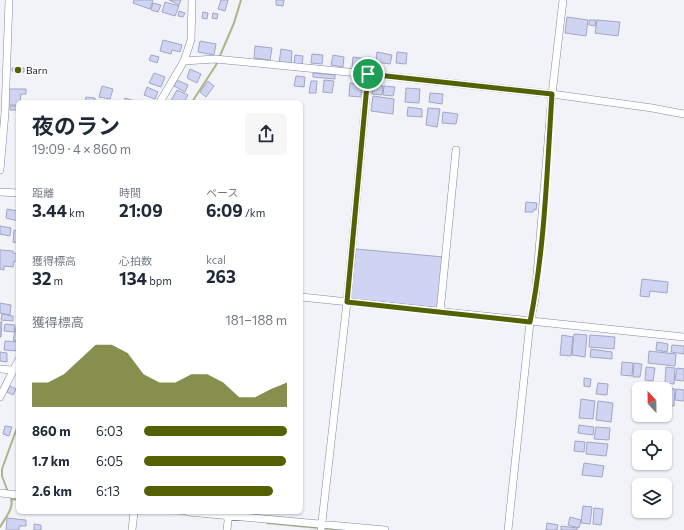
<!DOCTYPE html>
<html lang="ja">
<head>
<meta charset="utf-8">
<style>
  body { margin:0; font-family:Commissioner,"Noto Sans JP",sans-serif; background:#f6f6f7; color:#1f2937; height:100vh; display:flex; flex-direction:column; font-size:15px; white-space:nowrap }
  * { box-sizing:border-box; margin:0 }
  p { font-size:13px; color:#747a83 }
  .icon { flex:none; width:22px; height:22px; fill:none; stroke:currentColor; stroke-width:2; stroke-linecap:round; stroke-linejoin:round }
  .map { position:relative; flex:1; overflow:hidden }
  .drawer { position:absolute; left:16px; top:100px; width:287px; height:414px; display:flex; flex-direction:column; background:#fff; border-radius:6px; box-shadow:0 1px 3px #0004 }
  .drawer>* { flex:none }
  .needle { width:26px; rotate:338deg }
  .buttons { position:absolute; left:632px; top:382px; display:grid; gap:8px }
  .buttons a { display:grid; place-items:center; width:40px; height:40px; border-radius:6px; background:#fff; box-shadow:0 1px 3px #0004; font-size:20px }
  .pin { position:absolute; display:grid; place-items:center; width:34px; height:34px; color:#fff; margin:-17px; border:2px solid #fff; border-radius:50%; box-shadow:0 1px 4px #0007 }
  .round { display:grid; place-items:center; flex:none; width:42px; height:42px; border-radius:6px; background:#f6f6f7 }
  .overview { display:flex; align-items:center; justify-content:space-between; height:68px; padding:0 16px }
  h1 { font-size:22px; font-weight:700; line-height:30px }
  .stats { display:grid; grid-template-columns:repeat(3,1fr); gap:6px; height:68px; padding:4px 16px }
  .stats div { display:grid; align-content:center }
  .stats b { font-size:17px; font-weight:700 }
  .stats small { font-size:11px; font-weight:400 }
  .stats p { font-size:11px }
  .chart { height:112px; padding:8px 16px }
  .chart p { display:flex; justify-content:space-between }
  .chart svg { width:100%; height:72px; margin-top:4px; fill:#546103; opacity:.7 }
  ul { padding:0 16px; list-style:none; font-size:13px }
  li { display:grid; grid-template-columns:64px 48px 1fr; align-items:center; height:30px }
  li i { height:10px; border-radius:5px; background:#546103 }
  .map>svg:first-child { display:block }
</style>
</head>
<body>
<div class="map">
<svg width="684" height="530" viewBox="0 0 684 530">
  <rect width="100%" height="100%" fill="#f2f3f9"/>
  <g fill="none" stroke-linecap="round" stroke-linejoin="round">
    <path stroke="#abb686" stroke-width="2" d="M192 102 216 65 234 23 241 0
      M8 492 2 476V469L18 425
      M12 499 18 500
      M163 512 187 514
      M267 523 319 528
      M0 527C5 518 16 506 10 496
      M323 528 340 530"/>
  </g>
  <path fill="#cfd4f3" stroke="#a2a6c3" d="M134 0H153L150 9 133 3Z
    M169 0H181L179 5Z
    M221 0H228L225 11 218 9Z
    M276 0H284L283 6 276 5Z
    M165 2 179 6 175 16 162 12Z
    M153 3 161 5 158 12 151 10Z
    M179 11 185 13 183 17 178 16Z
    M203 12 208 13 207 19 202 18Z
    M213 13 218 14 217 19 212 18Z
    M567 17 588 20 586 36 565 33Z
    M589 20H596L595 26 589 25Z
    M597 20 620 22 618 36 595 33Z
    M163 40 182 45 180 52 172 50 171 54 160 51Z
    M200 41 216 44 214 55 198 52Z
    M255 46 272 48 270 60 254 58Z
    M281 49 292 51 291 65 279 63Z
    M377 52 392 55 390 64 376 62Z
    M397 52 407 53 406 64 396 63Z
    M312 54 323 55 322 64 311 63Z
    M151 55 159 57 157 63 149 60Z
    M295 55 303 56 302 66 294 65Z
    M333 55 344 57 343 67 331 65Z
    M353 57 368 59 367 70 352 68Z
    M12 68H24V72L12 71Z
    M190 69 201 74 197 83 187 78Z
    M154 73 165 77 161 87 149 83Z
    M313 73 335 75V79L313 77Z
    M296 76 305 77 304 87 294 86Z
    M177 80 188 85 185 92 174 86Z
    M324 80 334 81 332 93 323 92Z
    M208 81 214 86 206 97 200 92Z
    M311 81H317L316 93H309Z
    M350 83 362 84 361 97 349 96Z
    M373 85 383 86 382 95 372 94Z
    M102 86 113 89 110 99 99 97Z
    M384 86 395 87 393 96 383 95Z
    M147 87 158 92 155 99 144 95Z
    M406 88 420 89 419 103 405 102Z
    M8 89H26V94H21L20 102H18V105H8Z
    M177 90 188 95 184 102H170Z
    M430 93 443 94 442 104 429 102Z
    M373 96 394 99 393 114 371 111Z
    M86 97 95 98V102H85Z
    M125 98 138 102H124Z
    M10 106H18V110H10Z
    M408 107 422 109V117L407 116Z
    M428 108 440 109 437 127 426 125Z
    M443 112 458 114 456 124 442 123Z
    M526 202 537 203 536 210 534 209 533 212H525Z
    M7 209 18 211V221L6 218Z
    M0 226 11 228 10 236 0 234Z
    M14 230 18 231V243L13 242Z
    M356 249 444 257 439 309 350 301Z
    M0 250 13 251V253L18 254V262L14 261 13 267 4 266V270L0 269Z
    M642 279 668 282 667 293 650 291 649 297 640 296Z
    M0 303 11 305 10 315 0 313Z
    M2 314 13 316V321L1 320Z
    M0 322H2L1 337H0Z
    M5 324 15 325 14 332 4 331Z
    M17 324H18V341L13 340Z
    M574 334 587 335 585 357 572 355Z
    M562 335 573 337 571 356 560 355Z
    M590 335 615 337 614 349 589 347Z
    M5 341 18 342V351L4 350Z
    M657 342 668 344 667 352 656 350Z
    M672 345 684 346V354L671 352Z
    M591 349 612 352V359L590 357Z
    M649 351 676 354 675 366 648 363Z
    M0 352 7 353V362L0 361Z
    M622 362 633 363 632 376 621 375Z
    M634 363 642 364 640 377H633Z
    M646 367 655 368 653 381 645 380Z
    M666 367 675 368 674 384 665 383Z
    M677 368 684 369V381L675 380Z
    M584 378 591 379 590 387 584 386Z
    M598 383 608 384 607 395 596 394Z
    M635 385 645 386V389H639V398L634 397Z
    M10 386 16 389 13 395 7 392Z
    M648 386 675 389 674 406 665 405V389H647Z
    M676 389 684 390V401L675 400Z
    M581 399 595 401 593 419 579 418Z
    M598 401 613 403 611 422 596 420Z
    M579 425 594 427 593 435 578 433Z
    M5 426 12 427 9 436 3 434Z
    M596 427 610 428 609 440 594 439Z
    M575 441 585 442 584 452 574 451Z
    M587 442 608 444 606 456 586 454Z
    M584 463 604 466 602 477 582 475Z
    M583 506 592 507 590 524 581 523Z
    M594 508 603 509 601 525 593 524Z
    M570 517 581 520 579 528 568 525Z
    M7 518 26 520V526H19V530H6Z
    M547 523 558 525 557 530H546Z
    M34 524 41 525V530H34Z
    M561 526 577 528V530H561Z"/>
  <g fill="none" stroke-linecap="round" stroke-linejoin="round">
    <defs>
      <path id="minor" d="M184 61 215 59 368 74 552 94 652 108 684 114
        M160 102 184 61 191 40 192 0
        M0 170 5 113 9 0
        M0 192 18 193
        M301 297 684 337
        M440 312 456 150
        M0 369 13 370
        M0 397 18 361
        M0 493 18 495
        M188 512 385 530
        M132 530 134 512
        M227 530 229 512
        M321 530 347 302 368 74
        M508 530 530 322 535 299 552 94 563 0"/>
    </defs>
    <use href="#minor" stroke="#8488a4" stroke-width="8"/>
    <use href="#minor" stroke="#fff" stroke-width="7"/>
  </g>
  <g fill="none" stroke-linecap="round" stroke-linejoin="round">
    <defs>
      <path id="route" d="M368 74 552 94C547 170 545 247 530 322L347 302Z"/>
    </defs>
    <use href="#route" stroke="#fff" stroke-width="8"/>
    <use href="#route" stroke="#546103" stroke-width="5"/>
  </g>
  <circle fill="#546103" stroke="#fff" stroke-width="1.5" cx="18" cy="70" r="4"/>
  <g text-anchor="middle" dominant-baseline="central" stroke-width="3" stroke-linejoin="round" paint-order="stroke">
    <g font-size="10" fill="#171823" stroke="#fff" text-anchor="start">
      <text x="26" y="70">Barn</text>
    </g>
  </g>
</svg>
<div class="buttons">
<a><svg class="needle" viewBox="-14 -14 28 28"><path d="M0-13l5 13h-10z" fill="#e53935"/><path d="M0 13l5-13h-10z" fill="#747a83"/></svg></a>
<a><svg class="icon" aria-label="locate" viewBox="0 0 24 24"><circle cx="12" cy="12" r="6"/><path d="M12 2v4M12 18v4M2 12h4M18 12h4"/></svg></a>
<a><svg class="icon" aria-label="layers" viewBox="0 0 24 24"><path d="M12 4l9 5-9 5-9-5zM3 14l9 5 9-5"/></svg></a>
</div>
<div class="pin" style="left:368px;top:74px;background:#1e9e55"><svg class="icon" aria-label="arrive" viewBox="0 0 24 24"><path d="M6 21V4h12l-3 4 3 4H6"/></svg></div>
<section class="drawer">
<div class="overview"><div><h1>夜のラン</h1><p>19:09 · 4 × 860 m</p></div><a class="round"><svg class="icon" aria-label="share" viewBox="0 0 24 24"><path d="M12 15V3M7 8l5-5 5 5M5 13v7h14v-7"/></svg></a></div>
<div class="stats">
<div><p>距離</p><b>3.44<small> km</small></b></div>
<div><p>時間</p><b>21:09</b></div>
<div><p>ペース</p><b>6:09<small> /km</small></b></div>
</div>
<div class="stats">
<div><p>獲得標高</p><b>32<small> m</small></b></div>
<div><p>心拍数</p><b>134<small> bpm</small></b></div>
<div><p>kcal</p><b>263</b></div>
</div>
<div class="chart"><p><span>獲得標高</span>181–188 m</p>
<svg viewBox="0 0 160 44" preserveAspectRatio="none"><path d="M0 44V29L10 29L20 24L30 15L40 6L50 6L60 11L70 24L80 29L90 29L100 24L110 24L120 29L130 38L140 38L150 33L160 29V44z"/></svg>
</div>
<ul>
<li><b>860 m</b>6:03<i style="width:100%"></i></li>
<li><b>1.7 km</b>6:05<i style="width:99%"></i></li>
<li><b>2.6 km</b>6:13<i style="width:90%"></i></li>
</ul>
</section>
</div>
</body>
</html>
